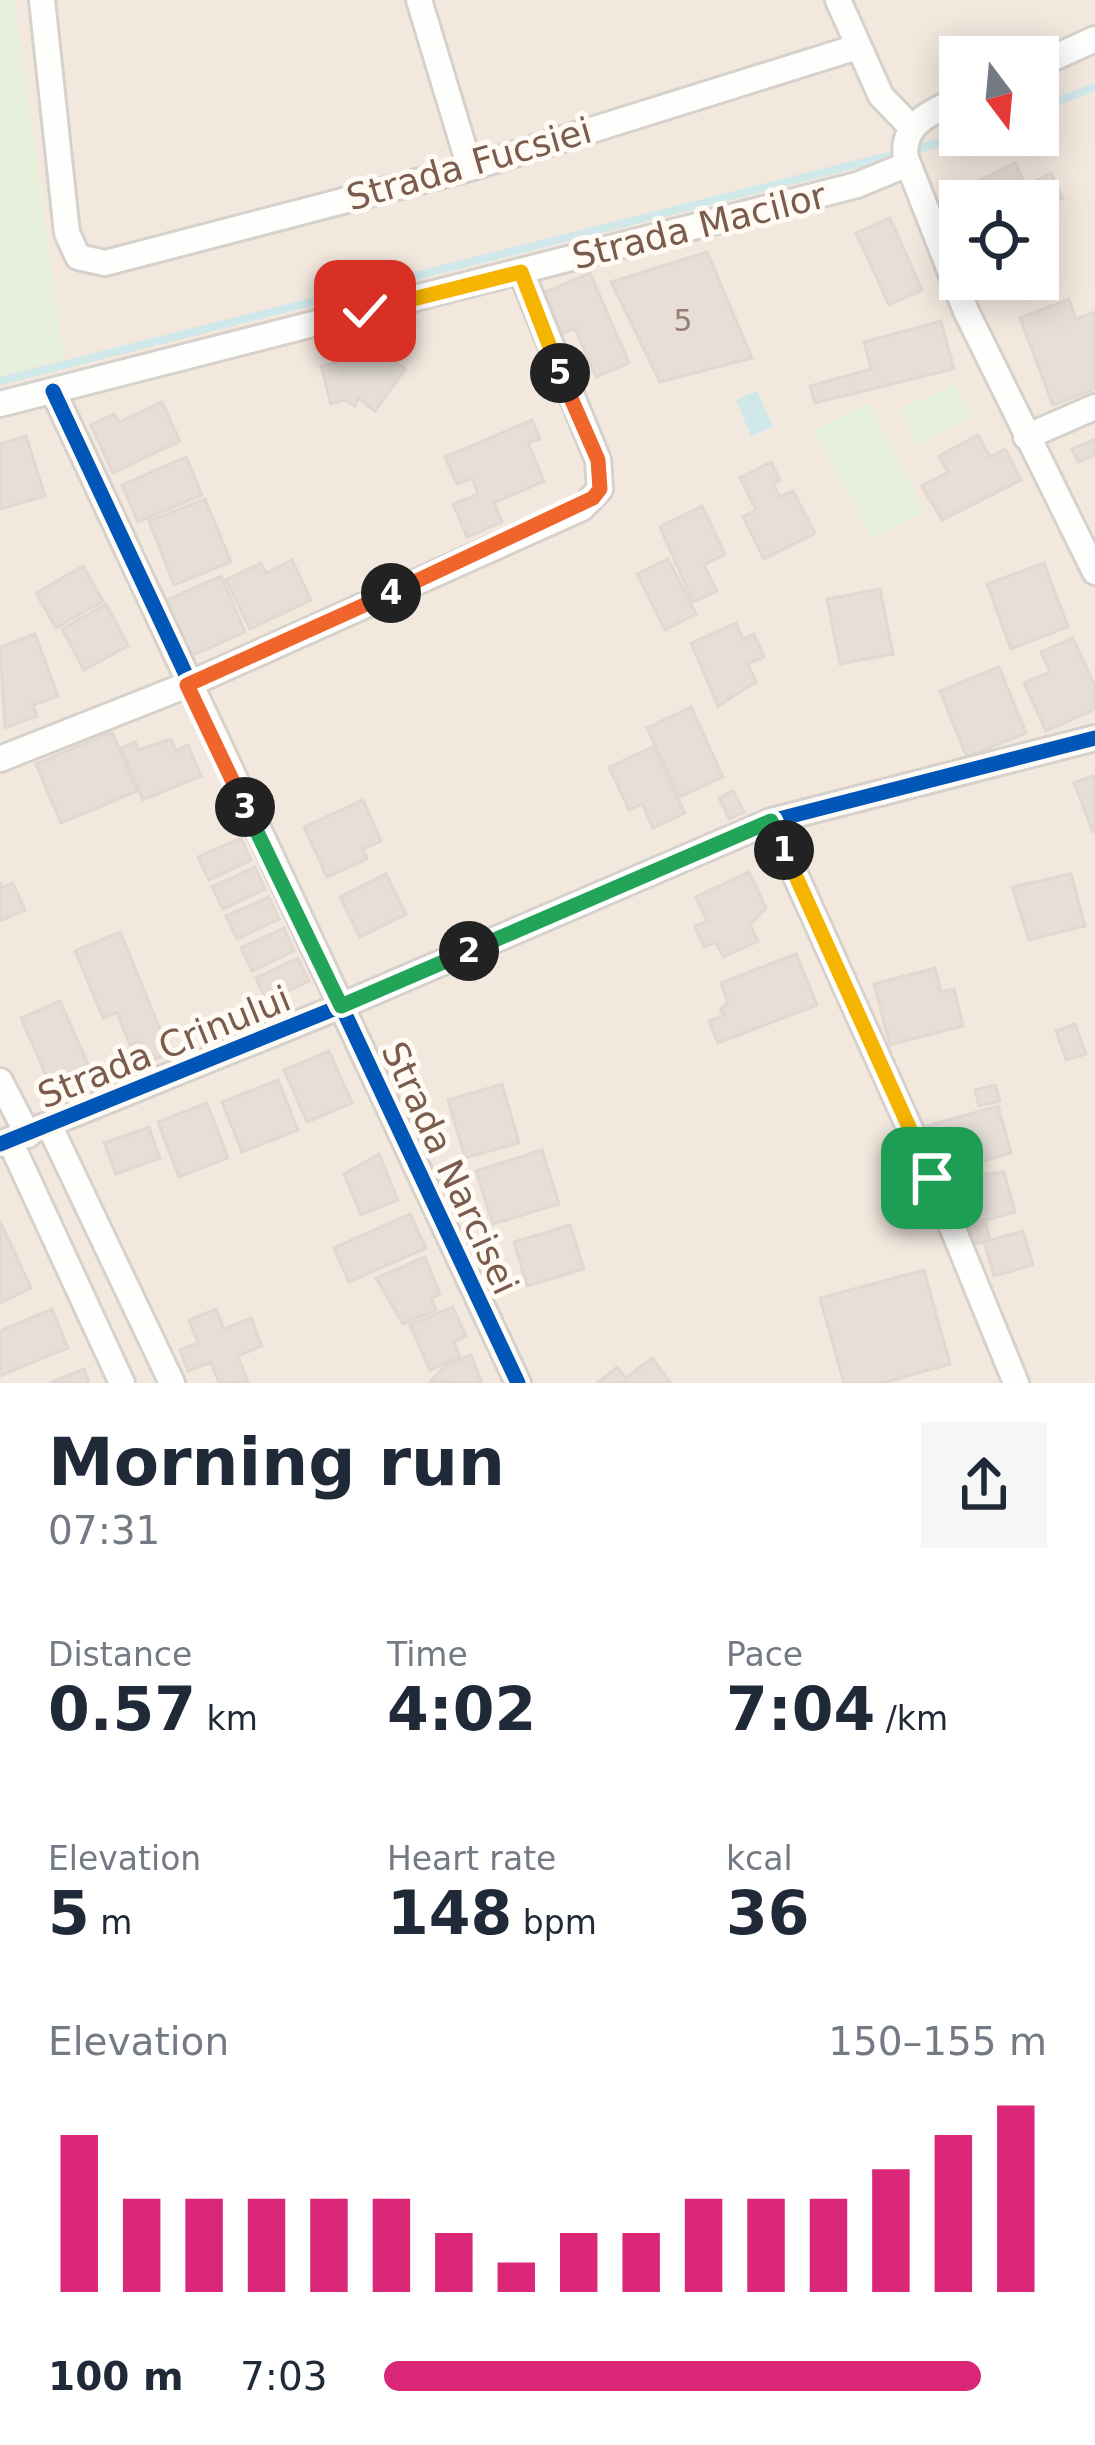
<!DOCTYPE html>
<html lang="en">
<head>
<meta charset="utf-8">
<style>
  body { margin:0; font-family:"DejaVu Sans",sans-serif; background:#f6f6f7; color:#1f2937; height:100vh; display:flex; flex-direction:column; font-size:45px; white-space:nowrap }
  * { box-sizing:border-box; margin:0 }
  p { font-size:39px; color:#747a83 }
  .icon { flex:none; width:66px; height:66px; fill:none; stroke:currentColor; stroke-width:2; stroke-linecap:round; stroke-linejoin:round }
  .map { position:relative; height:1383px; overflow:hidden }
  .details { display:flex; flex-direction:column; background:#fff; flex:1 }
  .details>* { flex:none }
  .needle { width:78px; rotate:164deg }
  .tools { position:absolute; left:939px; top:36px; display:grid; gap:24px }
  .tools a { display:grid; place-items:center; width:120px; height:120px; border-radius:0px; background:#fff; box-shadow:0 6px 30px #0003; font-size:60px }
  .pin { position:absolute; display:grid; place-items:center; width:102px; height:102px; color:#fff; margin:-51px; border-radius:24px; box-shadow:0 6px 18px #0006 }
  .km { position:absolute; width:60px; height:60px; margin:-30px; border-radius:50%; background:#222; color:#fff; font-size:33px; line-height:60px; text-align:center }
  .round { display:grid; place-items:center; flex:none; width:126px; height:126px; border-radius:0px; background:#f6f6f7 }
  .headline { display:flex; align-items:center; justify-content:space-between; height:204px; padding:0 48px }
  h1 { font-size:66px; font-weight:700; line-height:90px }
  .metrics { display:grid; grid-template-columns:repeat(3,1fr); gap:18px; height:204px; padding:12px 48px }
  .metrics div { display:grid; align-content:center }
  .metrics b { font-size:60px; font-weight:700 }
  .metrics small { font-size:33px; font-weight:400 }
  .metrics p { font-size:33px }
  .chart { height:336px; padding:24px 48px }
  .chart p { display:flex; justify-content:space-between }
  .chart svg { width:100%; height:216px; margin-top:12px; stroke:#db2777; stroke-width:6 }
  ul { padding:0 48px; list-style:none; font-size:39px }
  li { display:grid; grid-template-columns:192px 144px 1fr; align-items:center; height:90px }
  li i { height:30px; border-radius:15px; background:#db2777 }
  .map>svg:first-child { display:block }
</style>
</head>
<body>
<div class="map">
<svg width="1095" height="1383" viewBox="0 0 1095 1383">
  <rect width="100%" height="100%" fill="#f9f5f0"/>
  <path fill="#f2e8de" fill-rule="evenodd" d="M14 0H1095V1383H0V376L64 358ZM960 57H1038V135H960ZM960 201H1038V279H960Z"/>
  <path fill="#e7f0db" d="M0 0H14L64 359 0 376Z
    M955 384 972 418 918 445 900 409Z
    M868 402 925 511 872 538 814 430Z"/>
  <path fill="#d0e8ea" d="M757 391 773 427 751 436 736 400Z"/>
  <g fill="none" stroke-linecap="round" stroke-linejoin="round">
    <path stroke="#d0e8ea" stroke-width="8" d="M1038 109 1095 87
      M0 381 972 135"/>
  </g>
  <path fill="#e6ded7" stroke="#e2d8d2" stroke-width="3" d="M1015 163 1026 186 1051 173 1063 198 1038 210V201H980L972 184Z
    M890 218 922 290 889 305 856 233Z
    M707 252 752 358 660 382 611 282Z
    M590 273 629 363 596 377 575 328 549 339 532 298Z
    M1069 299 1076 319 1095 312V389L1053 405 1020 318Z
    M941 321 954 369 815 403 810 386 871 369 864 342Z
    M367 341 405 369 375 411 358 398 355 406 345 400 331 404 321 366 356 357Z
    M162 402 180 441 113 473 91 425 114 414 119 422Z
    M532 420 540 439 528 443 544 481 494 503 502 522 467 537 453 504 478 494 472 478 457 484 445 457Z
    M978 435 990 457 1005 449 1021 480 942 520 922 486 948 472 939 456Z
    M26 436 45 496 0 509V444Z
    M1095 439V455L1078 462 1072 449Z
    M186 457 202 495 138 522 122 485Z
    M771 462 780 480 773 484 780 497 793 491 815 533 764 559 743 517 756 510 740 478Z
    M205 499 231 562 174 585 149 521Z
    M702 506 725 554 704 565 717 591 693 602 660 527Z
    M668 559 696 614 665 630 637 574Z
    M292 560 311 600 250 629 226 580 261 563 266 573Z
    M1044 563 1068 627 1011 649 987 584Z
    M83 566 103 601 56 628 36 593Z
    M221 576 245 632 184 659 160 603Z
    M880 589 893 654 840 664 827 599Z
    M106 604 128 646 84 670 62 629Z
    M736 623 743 639 754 634 764 657 748 664 756 682 718 706 691 643Z
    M35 634 58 696 33 705 37 716 5 728 0 647Z
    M1073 638 1095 687V709L1046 731 1024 683 1050 672 1041 652Z
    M999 667 1026 733 967 757 940 691Z
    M691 707 723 777 679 797 647 728Z
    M112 732 137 791 61 823 36 764Z
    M171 739 176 751 188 745 201 776 143 800 121 748 135 742 138 750Z
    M653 747 685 813 653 828 642 804 629 810 609 767Z
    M1095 775V831L1093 832 1074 783Z
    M733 791 744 812 729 819 719 798Z
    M363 800 381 841 363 849 367 859 327 877 304 827Z
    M241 838 251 860 209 880 198 857Z
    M255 867 265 889 223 909 212 887Z
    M749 872 766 908 750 925 758 941 723 957 716 942 704 947 695 926 707 921 696 897Z
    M386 874 406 914 360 937 340 897Z
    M1071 874 1085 926 1029 940 1012 887Z
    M0 882 2 888 13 883 25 910 0 921Z
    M269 897 279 919 237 939 226 916Z
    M284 928 294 951 252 971 241 948Z
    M120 932 170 1053 148 1062 140 1041 130 1045 117 1012 103 1018 75 951Z
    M796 954 817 1005 718 1043 709 1021 724 1015 720 1010 728 1003 721 983Z
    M298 958 309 981 266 1001 256 978Z
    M935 968 941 992 954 989 963 1026 890 1045 874 984Z
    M60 1001 88 1064 49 1082 21 1018Z
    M1075 1024 1086 1054 1066 1060 1056 1031Z
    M329 1051 352 1103 307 1122 284 1070Z
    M278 1080 298 1130 242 1152 222 1102Z
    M502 1084 519 1143 465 1158 448 1100Z
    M995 1085 1000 1101 979 1106 975 1090Z
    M207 1103 228 1158 179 1177 158 1122Z
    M998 1106 1011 1153 940 1174 927 1126Z
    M149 1127 160 1158 116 1174 104 1143Z
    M542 1150 559 1204 493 1224 476 1171Z
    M379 1154 398 1200 361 1215 344 1174Z
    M1004 1172 1015 1212 965 1226 955 1190 972 1185 970 1176Z
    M410 1214 426 1248 349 1282 334 1248Z
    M0 1221 31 1288 0 1303Z
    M986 1223 990 1240 965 1247 961 1231Z
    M570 1225 584 1269 527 1286 514 1242Z
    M1023 1231 1033 1265 994 1276 984 1242Z
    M425 1257 440 1294 431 1298 436 1310 403 1324 376 1278Z
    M924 1270 950 1364 883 1383H844L820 1298Z
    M453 1307 466 1336 454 1342 460 1357 430 1370 410 1325Z
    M52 1309 68 1348 0 1376V1331Z
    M216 1309 224 1329 251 1318 262 1346 238 1356 248 1382 219 1383 211 1362 188 1371 180 1350 198 1343 189 1320Z
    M471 1355 482 1383 430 1382 446 1365Z
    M652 1358 671 1383H597L617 1367 626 1378Z
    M84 1369 89 1383H50Z"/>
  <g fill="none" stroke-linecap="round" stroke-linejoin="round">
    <defs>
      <path id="minor" d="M42 0 67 233 78 257 105 263 470 168 857 47
        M419 0 470 168
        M838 0 881 96 912 128
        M1038 65 1095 39
        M960 99C933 111 900 124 906 158L966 311 1095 572
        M53 391 518 1383
        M0 404 857 185 908 164
        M1026 437 1095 407
        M0 759 187 685 582 508 600 489 598 460 521 272
        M771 821 932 1178 1016 1383
        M0 1081 28 1135
        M50 1127 172 1383
        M10 1141 122 1383
        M0 1144 341 1006 771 821 1095 738"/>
    </defs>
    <use href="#minor" stroke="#d7d1cb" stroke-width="30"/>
    <use href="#minor" stroke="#fefefd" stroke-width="24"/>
    <defs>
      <path id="cycleway" d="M53 391 518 1383
        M0 1144 341 1006 771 821 1095 738"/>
    </defs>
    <use href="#cycleway" stroke="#fffaf3" stroke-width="22"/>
    <use href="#cycleway" stroke="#0057b8" stroke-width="15"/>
  </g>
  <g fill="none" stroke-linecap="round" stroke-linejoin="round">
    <defs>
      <path id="split-1" d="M784 850 932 1178"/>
      <path id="split-2" d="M469 951 771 821 784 850"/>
      <path id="split-3" d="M245 807 341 1006 469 951"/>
      <path id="split-4" d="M245 807 187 685 391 593"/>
      <path id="split-5" d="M391 593 593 498 600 489 598 460 560 373"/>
      <path id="split-6" d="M365 311 521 272 560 373"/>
    </defs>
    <use href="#split-1" stroke="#fff" stroke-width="24"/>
    <use href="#split-2" stroke="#fff" stroke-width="24"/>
    <use href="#split-3" stroke="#fff" stroke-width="24"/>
    <use href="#split-4" stroke="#fff" stroke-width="24"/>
    <use href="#split-5" stroke="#fff" stroke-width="24"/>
    <use href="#split-6" stroke="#fff" stroke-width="24"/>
    <use href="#split-1" stroke="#f5b400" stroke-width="15"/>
    <use href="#split-2" stroke="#22a559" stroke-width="15"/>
    <use href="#split-3" stroke="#22a559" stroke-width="15"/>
    <use href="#split-4" stroke="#f0652b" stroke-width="15"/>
    <use href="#split-5" stroke="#f0652b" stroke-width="15"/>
    <use href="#split-6" stroke="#f5b400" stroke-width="15"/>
  </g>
  <g text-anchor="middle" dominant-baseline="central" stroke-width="10" stroke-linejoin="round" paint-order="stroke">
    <g font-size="30" fill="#977e72">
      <text x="683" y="320">5</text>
    </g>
    <g font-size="36" fill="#7a5c4d" stroke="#fffaf3">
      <text transform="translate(469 164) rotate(-16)">Strada Fucsiei</text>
      <text transform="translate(699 226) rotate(-14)">Strada Macilor</text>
      <text transform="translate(164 1047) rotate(-22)">Strada Crinului</text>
      <text transform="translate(450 1168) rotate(65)">Strada Narcisei</text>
    </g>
  </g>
</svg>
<div class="tools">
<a><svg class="needle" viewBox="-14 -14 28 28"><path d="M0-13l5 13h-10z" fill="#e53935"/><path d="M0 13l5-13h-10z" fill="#747a83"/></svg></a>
<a><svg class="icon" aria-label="locate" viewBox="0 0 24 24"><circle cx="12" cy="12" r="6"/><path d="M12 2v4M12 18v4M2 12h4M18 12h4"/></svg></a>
</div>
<div class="pin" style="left:932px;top:1178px;background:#1e9e55"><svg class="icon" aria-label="arrive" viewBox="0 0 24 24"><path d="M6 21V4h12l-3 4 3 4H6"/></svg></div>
<div class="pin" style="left:365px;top:311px;background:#d93025"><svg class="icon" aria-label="check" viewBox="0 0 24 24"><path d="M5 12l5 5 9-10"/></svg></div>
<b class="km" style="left:784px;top:850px">1</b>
<b class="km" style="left:469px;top:951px">2</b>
<b class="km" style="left:245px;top:807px">3</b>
<b class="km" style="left:391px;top:593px">4</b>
<b class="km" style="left:560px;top:373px">5</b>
</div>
<section class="details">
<div class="headline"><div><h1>Morning run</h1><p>07:31</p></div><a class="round"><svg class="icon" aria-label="share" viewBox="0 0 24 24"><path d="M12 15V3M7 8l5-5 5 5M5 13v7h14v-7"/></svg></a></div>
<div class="metrics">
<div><p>Distance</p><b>0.57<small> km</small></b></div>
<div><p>Time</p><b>4:02</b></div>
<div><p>Pace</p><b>7:04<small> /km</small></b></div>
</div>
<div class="metrics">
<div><p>Elevation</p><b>5<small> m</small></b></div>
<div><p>Heart rate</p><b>148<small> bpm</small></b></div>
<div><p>kcal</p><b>36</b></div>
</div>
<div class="chart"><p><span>Elevation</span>150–155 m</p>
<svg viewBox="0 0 160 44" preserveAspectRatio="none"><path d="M5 44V12M15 44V25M25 44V25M35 44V25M45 44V25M55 44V25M65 44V32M75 44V38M85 44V32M95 44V32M105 44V25M115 44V25M125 44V25M135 44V19M145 44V12M155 44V6"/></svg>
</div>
<ul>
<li><b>100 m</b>7:03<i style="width:90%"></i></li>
</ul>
</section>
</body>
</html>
